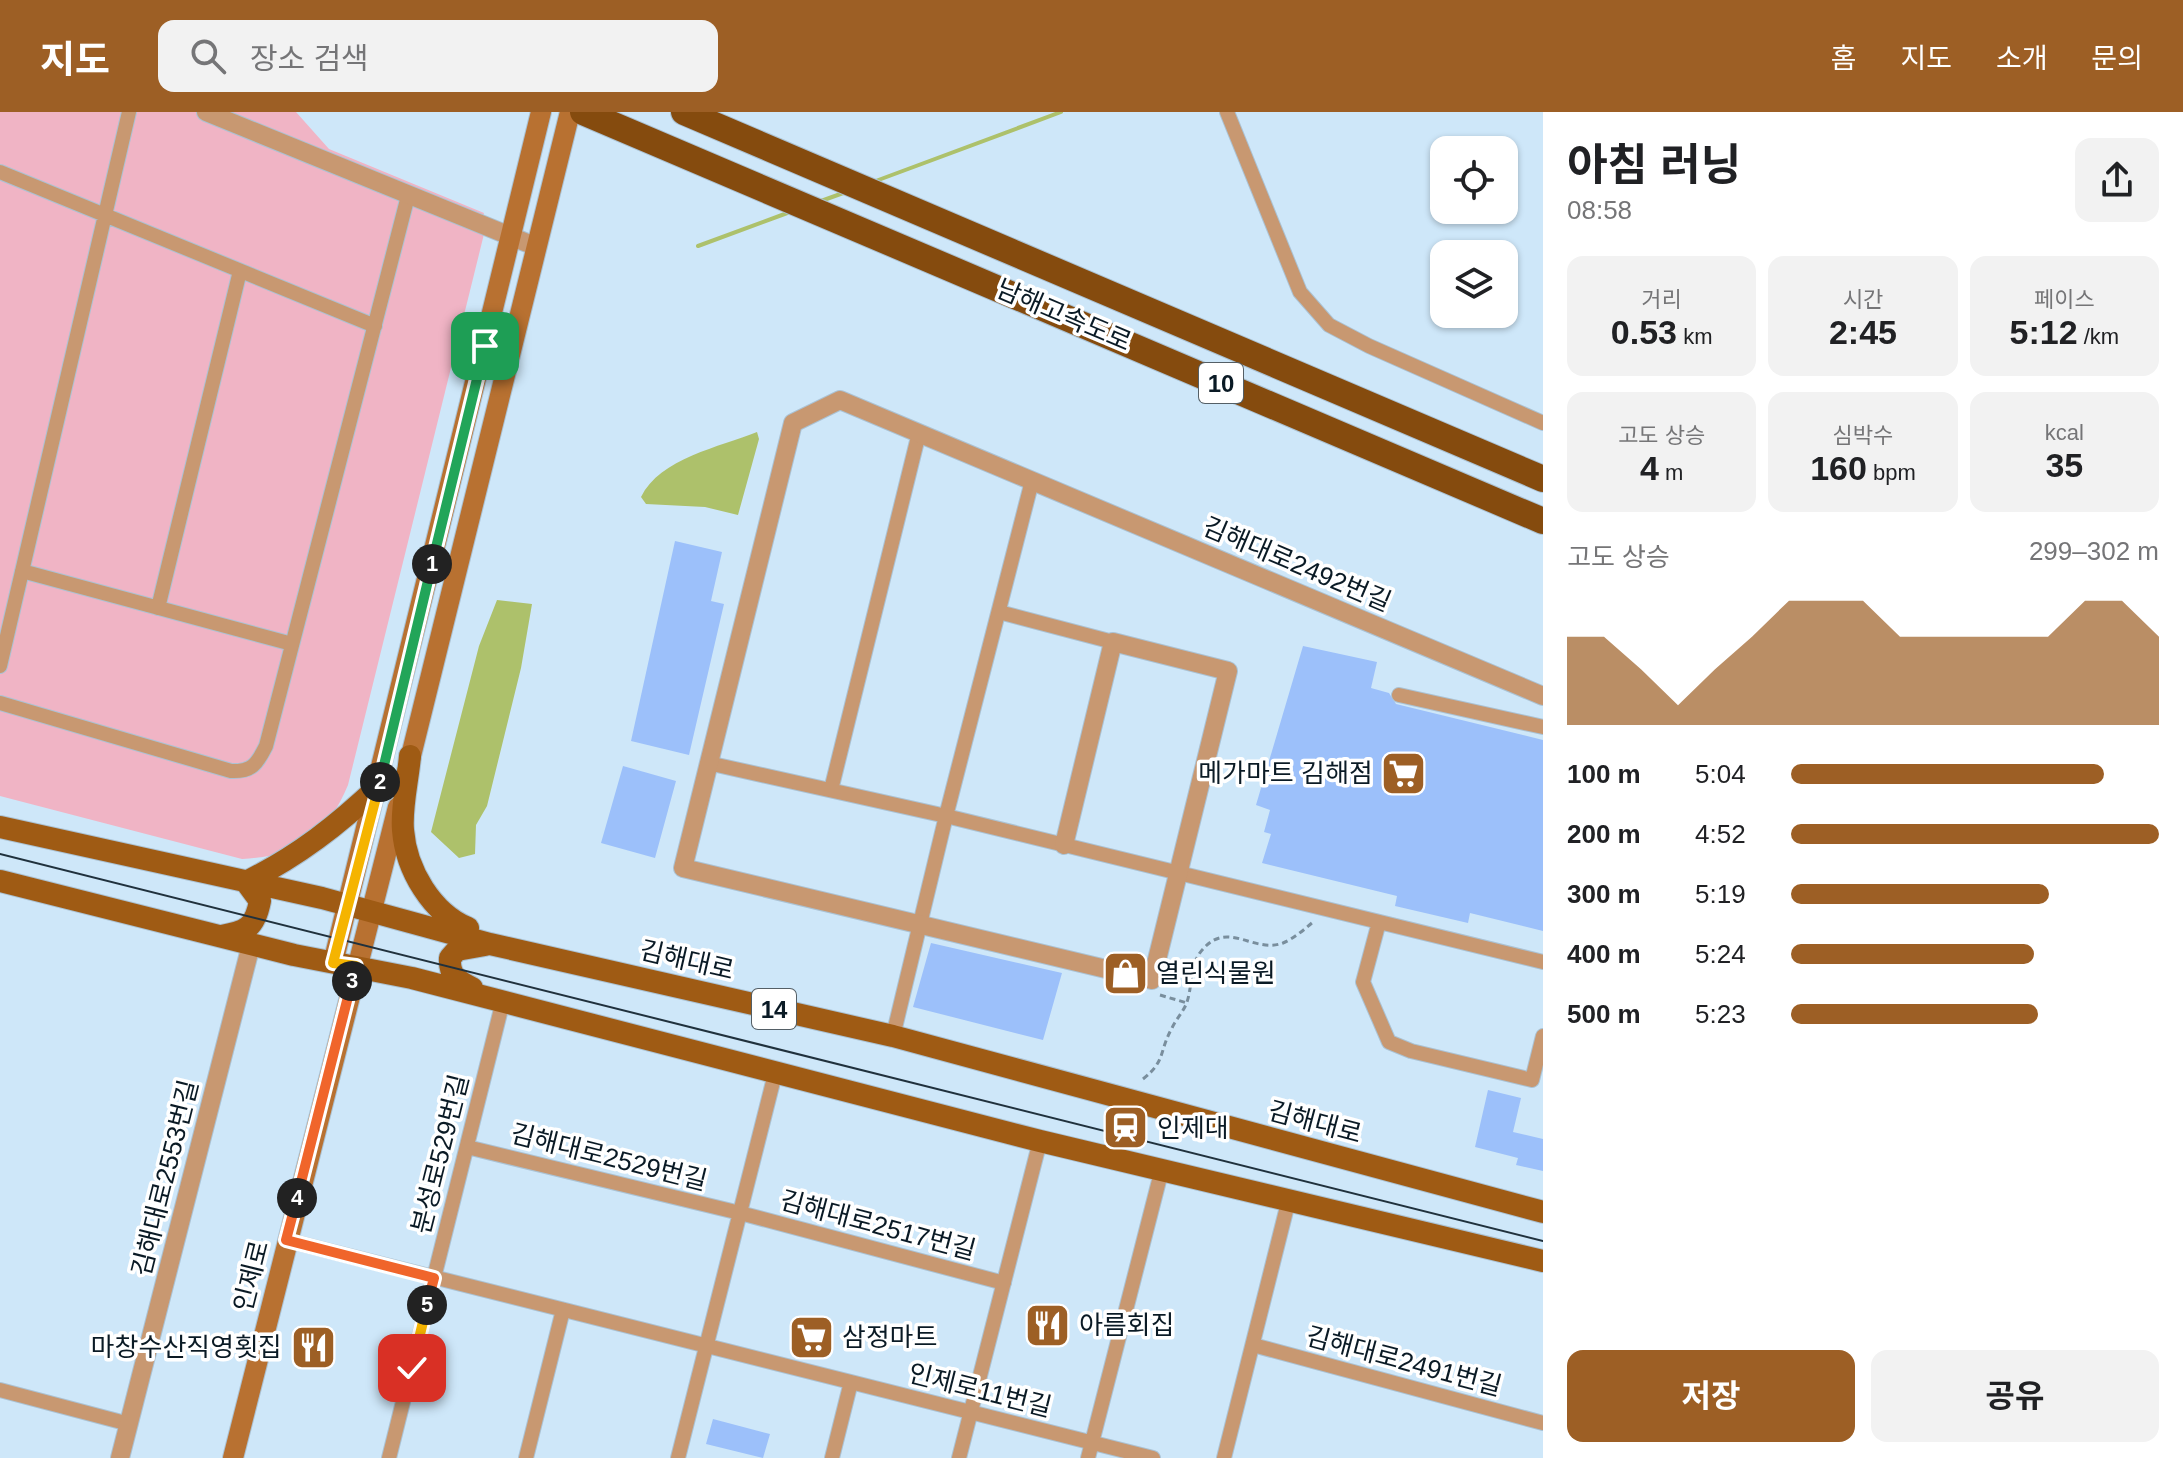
<!DOCTYPE html>
<html lang="ko">
<head>
<meta charset="utf-8">
<style>
  body { margin:0; font-family:Helvetica,"Noto Sans KR",sans-serif; background:#f2f2f2; color:#202124; height:100vh; display:flex; flex-direction:column; font-size:30px; white-space:nowrap }
  * { box-sizing:border-box; margin:0 }
  p { font-size:26px; color:#757577 }
  .icon { flex:none; width:44px; height:44px; fill:none; stroke:currentColor; stroke-width:2; stroke-linecap:round; stroke-linejoin:round }
  .map { position:relative; flex:1; overflow:hidden }
  .sheet { display:flex; flex-direction:column; background:#fff; width:640px }
  .sheet>* { flex:none }
  .tools { position:absolute; left:1430px; top:24px; display:grid; gap:16px }
  .tools a { display:grid; place-items:center; width:88px; height:88px; border-radius:16px; background:#fff; box-shadow:0 2px 6px #0004; font-size:40px }
  .pin { position:absolute; display:grid; place-items:center; width:68px; height:68px; color:#fff; margin:-34px; border-radius:16px; box-shadow:0 4px 12px #0006 }
  .km { position:absolute; width:40px; height:40px; margin:-20px; border-radius:50%; background:#222; color:#fff; font-size:22px; line-height:40px; text-align:center }
  .round { display:grid; place-items:center; flex:none; width:84px; height:84px; border-radius:16px; background:#f2f2f2 }
  .overview { display:flex; align-items:center; justify-content:space-between; height:136px; padding:0 24px }
  h1 { font-size:44px; font-weight:700; line-height:60px }
  .stats { display:grid; grid-template-columns:repeat(3,1fr); gap:12px; height:136px; padding:8px 24px }
  .stats div { display:grid; align-content:center; border-radius:16px; background:#f2f2f2; text-align:center }
  .stats b { font-size:34px; font-weight:700 }
  .stats small { font-size:22px; font-weight:400 }
  .stats p { font-size:22px }
  .chart { height:224px; padding:16px 24px }
  .chart p { display:flex; justify-content:space-between }
  .chart svg { width:100%; height:144px; margin-top:8px; fill:#9d5f25; opacity:.7 }
  .action { display:flex; gap:16px; margin-top:auto; padding:16px 24px }
  .action a { flex:1; height:92px; border-radius:16px; background:#9d5f25; color:#fff; font-size:32px; font-weight:700; line-height:92px; text-align:center }
  .action a+a { background:#f2f2f2; color:#202124 }
  ul { padding:0 24px; list-style:none; font-size:26px }
  li { display:grid; grid-template-columns:128px 96px 1fr; align-items:center; height:60px }
  li i { height:20px; border-radius:10px; background:#9d5f25 }
  header { display:flex; align-items:center; gap:48px; box-sizing:border-box; height:112px; padding:0 40px; background:#9d5f25; color:#fff }
  header strong { font-size:38px }
  nav { display:flex; gap:44px; margin-inline-start:auto; font-size:28px }
  .search { width:560px; height:72px; background:#f2f2f2; display:flex; align-items:center; gap:20px; box-sizing:border-box; padding:0 28px; border-radius:16px; color:#757577; font-size:30px }
  main { display:flex; flex:1; min-height:0 }
  .map>svg:first-child { display:block }
</style>
</head>
<body>
<header>
<strong>지도</strong>
<div class="search"><svg class="icon" aria-label="search" viewBox="0 0 24 24"><circle cx="10" cy="10" r="6"/><path d="M15 15l6 6"/></svg>장소 검색</div>
<nav><a>홈</a><a>지도</a><a>소개</a><a>문의</a></nav>
</header>
<main>
<div class="map">
<svg width="1543" height="1346" viewBox="0 0 1543 1346">
  <rect width="100%" height="100%" fill="#cee7f9"/>
  <path fill="#f0b4c5" d="M0 0H197L471 113 484 122 348 673C326 725 298 744 242 747L0 684Z
    M218 0H296L329 37 484 101 482 107Z"/>
  <path fill="#adc16b" d="M757 320 759 327 738 403 705 395 646 392 641 385C660 346 720 335 757 320Z
    M497 488 532 492 521 556 487 694 476 713 475 742 459 746 431 720 479 534Z"/>
  <g fill="none" stroke-linecap="round" stroke-linejoin="round">
    <path stroke="#adc16b" stroke-width="4" d="M873 70 1061 0
      M821 89 846 80
      M698 134 790 100"/>
  </g>
  <path fill="#9cc0fa" d="M675 429 722 440 711 489 724 492 689 643 631 629Z
    M1303 534 1377 550 1371 576 1389 581 1396 592 1543 628V819L1470 801 1468 811 1395 794 1397 784 1262 751 1271 722 1264 720 1270 698 1256 693Z
    M623 654 676 669 655 746 601 731Z
    M931 831 1062 861 1043 928 913 895Z
    M1488 978 1521 986 1513 1020 1543 1027V1059L1516 1053 1518 1046 1475 1035Z
    M713 1307 770 1322 763 1346 706 1332Z"/>
  <g fill="none" stroke-linecap="round" stroke-linejoin="round">
    <defs>
      <path id="minor" d="M1227 0 1300 180 1329 213 1369 234 1543 311
        M0 60 375 214
        M22 459 292 532
        M158 496 240 159
        M999 500 1113 530
        M0 554 129 0
        M1399 583 1543 615
        M0 591 231 659C252 660 257 652 266 634L408 84
        M708 651 946 704 1032 369
        M831 678 919 321
        M1379 810 1363 870 1389 930 1411 939 1532 968 1543 924
        M893 924 946 704 1543 850
        M467 1035 740 1101 1004 1171
        M286 1128 1153 1346
        M1253 1233 1543 1311
        M0 1278 129 1312
        M389 1346 503 889
        M526 1346 563 1198
        M678 1346 775 962
        M832 1346 851 1270
        M959 1346 1040 1029
        M1088 1346 1162 1057
        M1224 1346 1289 1087"/>
      <path id="tertiary" d="M206 0 537 135
        M1064 733 1113 530 1228 559 1152 868 683 756 793 311 840 288 1543 584
        M120 1346 251 833"/>
      <path id="secondary" d="M407 660 570 0
        M333 851 541 0
        M233 1346 398 695"/>
      <path id="primary" d="M410 644C408 668 401 695 403 718 406 758 432 801 468 816
        M0 715 322 786 490 832 893 924 1543 1100
        M0 769 294 843 412 866 1040 1029 1543 1149
        M221 824C247 820 255 815 260 789L246 770C298 744 338 713 380 673
        M472 876C457 868 449 864 450 846L457 838 485 833"/>
      <path id="motorway" d="M583 0 1543 409
        M684 0 1543 367"/>
    </defs>
    <use href="#minor" stroke="#abc2d3" stroke-width="16"/>
    <use href="#tertiary" stroke="#abc2d3" stroke-width="20"/>
    <use href="#secondary" stroke="#abc2d3" stroke-width="22"/>
    <use href="#primary" stroke="#abc2d3" stroke-width="24"/>
    <use href="#motorway" stroke="#abc2d3" stroke-width="28"/>
    <path stroke="#798e9d" stroke-width="3" stroke-dasharray="6 4" stroke-linecap="butt" d="M1160 883 1187 891
      M1143 967C1166 949 1159 939 1172 916 1176 907 1184 899 1187 890 1193 872 1189 852 1203 837 1228 808 1254 842 1283 831 1293 827 1305 817 1313 810"/>
    <use href="#minor" stroke="#c89871" stroke-width="14"/>
    <use href="#tertiary" stroke="#c89871" stroke-width="18"/>
    <use href="#secondary" stroke="#b87131" stroke-width="20"/>
    <use href="#primary" stroke="#9f5b14" stroke-width="22"/>
    <use href="#motorway" stroke="#854b0e" stroke-width="26"/>
    <path stroke="#20313d" stroke-width="2" d="M0 742 1543 1129"/>
  </g>
  <g fill="none" stroke-linecap="round" stroke-linejoin="round">
    <defs>
      <path id="split-1" d="M432 452 485 234"/>
      <path id="split-2" d="M380 670 432 452"/>
      <path id="split-3" d="M352 869 356 854 333 851 380 670"/>
      <path id="split-4" d="M297 1086 352 869"/>
      <path id="split-5" d="M297 1086 286 1128 434 1166 427 1193"/>
      <path id="split-6" d="M412 1256 427 1193"/>
    </defs>
    <use href="#split-1" stroke="#fff" stroke-width="16"/>
    <use href="#split-2" stroke="#fff" stroke-width="16"/>
    <use href="#split-3" stroke="#fff" stroke-width="16"/>
    <use href="#split-4" stroke="#fff" stroke-width="16"/>
    <use href="#split-5" stroke="#fff" stroke-width="16"/>
    <use href="#split-6" stroke="#fff" stroke-width="16"/>
    <use href="#split-1" stroke="#22a559" stroke-width="10"/>
    <use href="#split-2" stroke="#22a559" stroke-width="10"/>
    <use href="#split-3" stroke="#f5b400" stroke-width="10"/>
    <use href="#split-4" stroke="#f0652b" stroke-width="10"/>
    <use href="#split-5" stroke="#f0652b" stroke-width="10"/>
    <use href="#split-6" stroke="#f5b400" stroke-width="10"/>
  </g>
  <defs>
    <symbol id="supermarket-square" viewBox="-11 -11 22 22"><rect x="-9" y="-9" width="18" height="18" rx="4" fill="#9d5f25" stroke="#fff"/><path d="M-6-5.5h2.5l.6 2H6L4.5 2H-2.5L-4.4-4H-6ZM-1.5 3.2a1.3 1.3 0 1 0 .1 0ZM3 3.2a1.3 1.3 0 1 0 .1 0Z" fill="#fff"/></symbol>
    <symbol id="shop-square" viewBox="-11 -11 22 22"><rect x="-9" y="-9" width="18" height="18" rx="4" fill="#9d5f25" stroke="#fff"/><path d="M-5-2.5h2.3a2.7 3.5 0 0 1 5.4 0H5L5.5 6h-11ZM-1.5-2.5h3a1.5 2.3 0 0 0-3 0Z" fill="#fff"/></symbol>
    <symbol id="station-square" viewBox="-11 -11 22 22"><rect x="-9" y="-9" width="18" height="18" rx="4" fill="#9d5f25" stroke="#fff"/><path d="M-3-6H3Q5-6 5-4V2Q5 4 3 4L4.5 6H3L1.5 4h-3L-3 6H-4.5L-3 4Q-5 4-5 2V-4Q-5-6-3-6ZM-3.5-4v3h7v-3ZM-3.5 1v1.5H-2V1ZM2 1v1.5H3.5V1Z" fill="#fff"/></symbol>
    <symbol id="restaurant-square" viewBox="-11 -11 22 22"><rect x="-9" y="-9" width="18" height="18" rx="4" fill="#9d5f25" stroke="#fff"/><path d="M-5-6h1v4h1v-4h1v4h1v-4h1v5L-1.5 .5V6h-2V.5L-5-1ZM5-6V6H3V1.5H1.5Q1.5-4 5-6Z" fill="#fff"/></symbol>
  </defs>
  <g fill-rule="evenodd">
    <use href="#supermarket-square" x="1378" y="636" width="51" height="51"/>
    <use href="#shop-square" x="1100" y="836" width="51" height="51"/>
    <use href="#station-square" x="1100" y="990" width="51" height="51"/>
    <use href="#restaurant-square" x="1022" y="1188" width="51" height="51"/>
    <use href="#supermarket-square" x="786" y="1200" width="51" height="51"/>
    <use href="#restaurant-square" x="288" y="1210" width="51" height="51"/>
  </g>
  <g text-anchor="middle" dominant-baseline="central" stroke-width="7" stroke-linejoin="round" paint-order="stroke">
    <g fill="#fff" stroke="#545f66" stroke-width="2">
      <rect x="1199" y="251" width="44" height="40" rx="6"/>
      <rect x="752" y="877" width="44" height="40" rx="6"/>
    </g>
    <g font-size="24" font-weight="bold" fill="#0a1a25">
      <text x="1221" y="271">10</text>
      <text x="774" y="897">14</text>
    </g>
    <g font-size="26" fill="#0a1a25" stroke="#fff">
      <text transform="translate(1064 203) rotate(23)">남해고속도로</text>
      <text transform="translate(1297 452) rotate(23)">김해대로2492번길</text>
      <text transform="translate(687 848) rotate(13)">김해대로</text>
      <text transform="translate(1315 1010) rotate(15)">김해대로</text>
      <text transform="translate(440 1042) rotate(-76)">분성로529번길</text>
      <text transform="translate(609 1045) rotate(14)">김해대로2529번길</text>
      <text transform="translate(165 1066) rotate(-76)">김해대로2553번길</text>
      <text transform="translate(878 1113) rotate(15)">김해대로2517번길</text>
      <text transform="translate(251 1164) rotate(-76)">인제로</text>
      <text transform="translate(1404 1249) rotate(15)">김해대로2491번길</text>
      <text transform="translate(980 1278) rotate(14)">인제로11번길</text>
    </g>
    <g font-size="26" fill="#0a1a25" stroke="#fff" text-anchor="start">
      <text x="1373" y="661" text-anchor="end">메가마트 김해점</text>
      <text x="1156" y="861">열린식물원</text>
      <text x="1157" y="1016">인제대</text>
      <text x="1079" y="1213">아름회집</text>
      <text x="842" y="1225">삼정마트</text>
      <text x="282" y="1235" text-anchor="end">마창수산직영횟집</text>
    </g>
  </g>
</svg>
<div class="tools">
<a><svg class="icon" aria-label="locate" viewBox="0 0 24 24"><circle cx="12" cy="12" r="6"/><path d="M12 2v4M12 18v4M2 12h4M18 12h4"/></svg></a>
<a><svg class="icon" aria-label="layers" viewBox="0 0 24 24"><path d="M12 4l9 5-9 5-9-5zM3 14l9 5 9-5"/></svg></a>
</div>
<div class="pin" style="left:485px;top:234px;background:#1e9e55"><svg class="icon" aria-label="arrive" viewBox="0 0 24 24"><path d="M6 21V4h12l-3 4 3 4H6"/></svg></div>
<div class="pin" style="left:412px;top:1256px;background:#d93025"><svg class="icon" aria-label="check" viewBox="0 0 24 24"><path d="M5 12l5 5 9-10"/></svg></div>
<b class="km" style="left:432px;top:452px">1</b>
<b class="km" style="left:380px;top:670px">2</b>
<b class="km" style="left:352px;top:869px">3</b>
<b class="km" style="left:297px;top:1086px">4</b>
<b class="km" style="left:427px;top:1193px">5</b>
</div>
<section class="sheet">
<div class="overview"><div><h1>아침 러닝</h1><p>08:58</p></div><a class="round"><svg class="icon" aria-label="share" viewBox="0 0 24 24"><path d="M12 15V3M7 8l5-5 5 5M5 13v7h14v-7"/></svg></a></div>
<div class="stats">
<div><p>거리</p><b>0.53<small> km</small></b></div>
<div><p>시간</p><b>2:45</b></div>
<div><p>페이스</p><b>5:12<small> /km</small></b></div>
</div>
<div class="stats">
<div><p>고도 상승</p><b>4<small> m</small></b></div>
<div><p>심박수</p><b>160<small> bpm</small></b></div>
<div><p>kcal</p><b>35</b></div>
</div>
<div class="chart"><p><span>고도 상승</span>299–302 m</p>
<svg viewBox="0 0 160 44" preserveAspectRatio="none"><path d="M0 44V17L10 17L20 27L30 38L40 27L50 17L60 6L70 6L80 6L90 17L100 17L110 17L120 17L130 17L140 6L150 6L160 17V44z"/></svg>
</div>
<ul>
<li><b>100 m</b>5:04<i style="width:85%"></i></li>
<li><b>200 m</b>4:52<i style="width:100%"></i></li>
<li><b>300 m</b>5:19<i style="width:70%"></i></li>
<li><b>400 m</b>5:24<i style="width:66%"></i></li>
<li><b>500 m</b>5:23<i style="width:67%"></i></li>
</ul>
<div class="action"><a>저장</a><a>공유</a></div>
</section>
</main>
</body>
</html>
